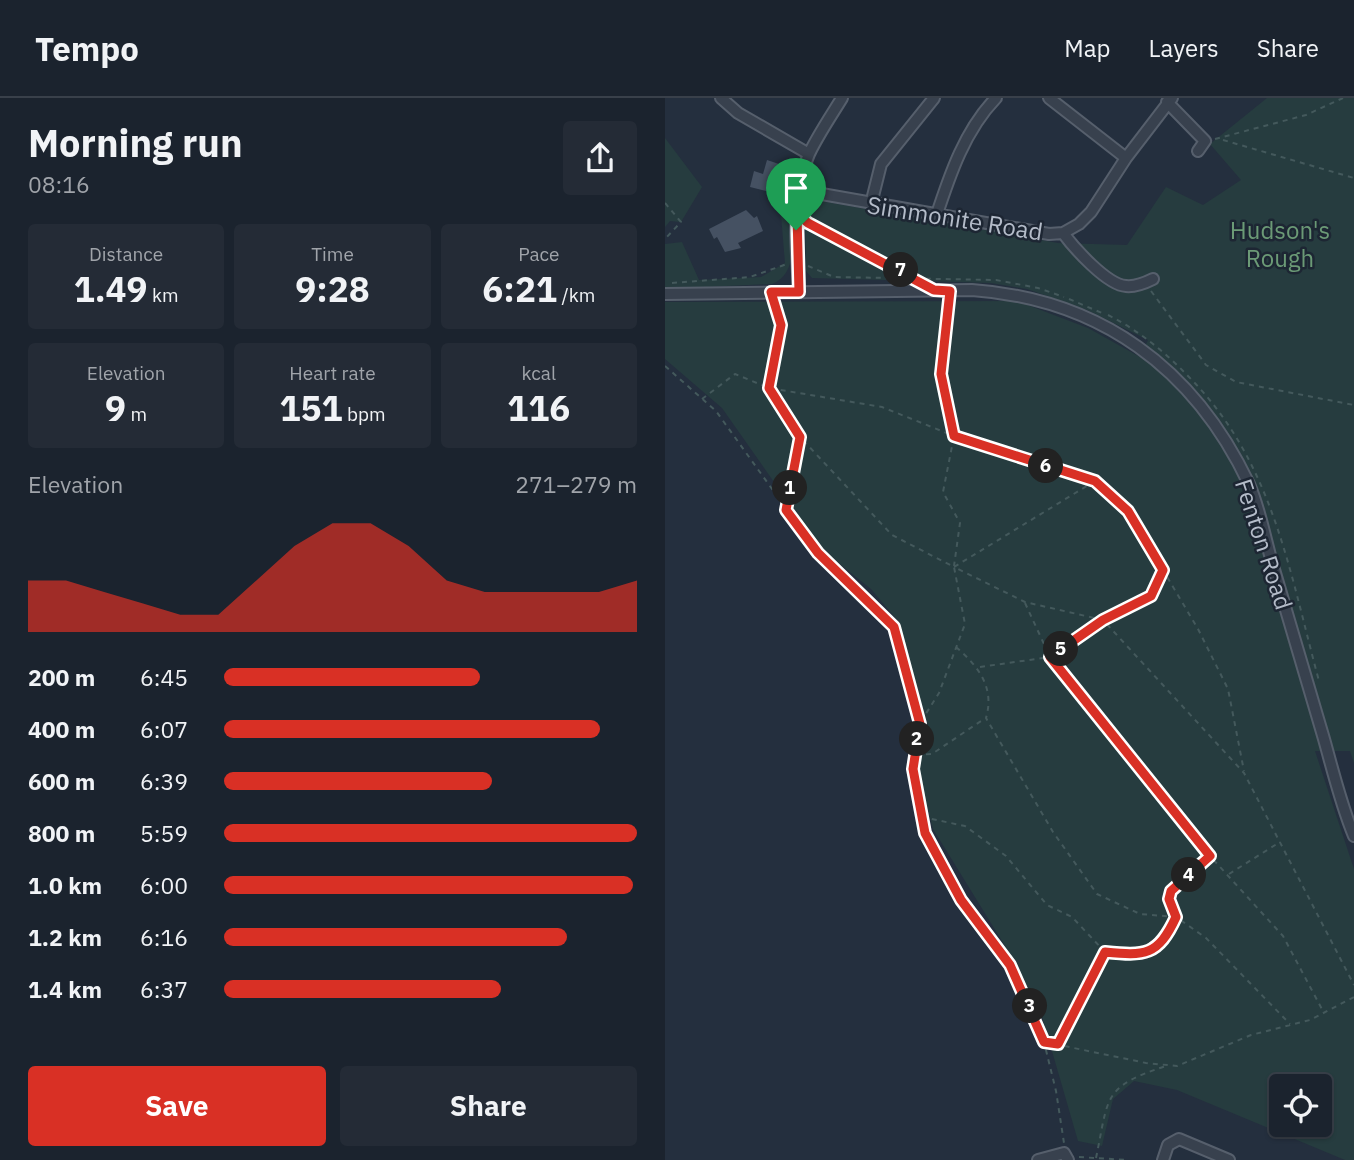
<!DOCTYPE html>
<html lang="en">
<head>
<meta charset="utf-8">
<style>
  body { margin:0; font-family:"IBM Plex Sans",sans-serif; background:#242b36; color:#f1f3f6; height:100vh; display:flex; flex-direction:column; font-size:26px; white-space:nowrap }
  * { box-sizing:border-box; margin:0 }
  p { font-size:23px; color:#a0a4aa }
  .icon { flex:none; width:38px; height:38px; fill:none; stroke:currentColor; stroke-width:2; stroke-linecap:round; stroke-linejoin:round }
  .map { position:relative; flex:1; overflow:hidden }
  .sheet { display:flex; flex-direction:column; background:#1b232e; width:665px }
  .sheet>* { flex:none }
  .tools { position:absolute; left:604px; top:976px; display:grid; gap:14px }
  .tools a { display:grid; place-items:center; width:63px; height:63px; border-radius:7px; background:#1b232e; box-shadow:0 2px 5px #0004,0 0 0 2px #39404a; font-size:35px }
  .pin { position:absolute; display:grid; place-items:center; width:60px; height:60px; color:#fff; margin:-72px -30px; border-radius:50% 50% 50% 0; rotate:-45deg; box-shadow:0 0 7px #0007 }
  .pin .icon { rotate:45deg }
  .km { position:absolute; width:35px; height:35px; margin:-18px; border-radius:50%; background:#222; color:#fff; font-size:19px; line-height:35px; text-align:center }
  .round { display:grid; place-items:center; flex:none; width:74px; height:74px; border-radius:7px; background:#242b36 }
  .head { display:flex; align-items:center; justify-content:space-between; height:119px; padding:0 28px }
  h1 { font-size:38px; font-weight:800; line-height:52px }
  .figures { display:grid; grid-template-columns:repeat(3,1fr); gap:10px; height:119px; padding:7px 28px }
  .figures div { display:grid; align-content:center; border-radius:7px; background:#242b36; text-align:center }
  .figures b { font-size:35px; font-weight:800 }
  .figures small { font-size:19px; font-weight:400 }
  .figures p { font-size:19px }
  .chart { height:196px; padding:14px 28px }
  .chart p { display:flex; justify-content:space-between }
  .chart svg { width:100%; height:126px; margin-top:7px; fill:#d93025; opacity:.7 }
  .cta { display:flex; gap:14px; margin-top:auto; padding:14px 28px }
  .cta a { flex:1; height:80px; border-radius:7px; background:#d93025; color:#fff; font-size:28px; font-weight:800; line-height:80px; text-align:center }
  .cta a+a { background:#242b36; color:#f1f3f6 }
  ul { padding:0 28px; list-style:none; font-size:23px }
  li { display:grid; grid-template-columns:112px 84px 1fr; align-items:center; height:52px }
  li i { height:18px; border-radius:9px; background:#d93025 }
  header { display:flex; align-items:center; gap:42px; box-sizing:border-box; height:98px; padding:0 35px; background:#1b232e; border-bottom:2px solid #39404a }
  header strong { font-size:33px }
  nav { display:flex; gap:38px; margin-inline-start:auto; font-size:24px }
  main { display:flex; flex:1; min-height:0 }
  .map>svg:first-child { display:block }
</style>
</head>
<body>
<header>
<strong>Tempo</strong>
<nav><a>Map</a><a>Layers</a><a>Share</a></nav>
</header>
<main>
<section class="sheet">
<div class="head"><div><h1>Morning run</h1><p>08:16</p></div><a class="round"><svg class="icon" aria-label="share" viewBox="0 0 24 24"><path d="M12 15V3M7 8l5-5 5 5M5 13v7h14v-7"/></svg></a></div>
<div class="figures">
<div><p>Distance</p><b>1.49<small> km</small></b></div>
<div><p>Time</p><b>9:28</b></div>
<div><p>Pace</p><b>6:21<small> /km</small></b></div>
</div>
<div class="figures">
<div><p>Elevation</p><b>9<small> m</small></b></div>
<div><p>Heart rate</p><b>151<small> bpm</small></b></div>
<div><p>kcal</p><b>116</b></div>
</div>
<div class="chart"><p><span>Elevation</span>271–279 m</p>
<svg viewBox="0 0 160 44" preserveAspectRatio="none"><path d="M0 44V26L10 26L20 30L30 34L40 38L50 38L60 26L70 14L80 6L90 6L100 14L110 26L120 30L130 30L140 30L150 30L160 26V44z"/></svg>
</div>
<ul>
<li><b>200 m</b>6:45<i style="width:62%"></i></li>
<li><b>400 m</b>6:07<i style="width:91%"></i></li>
<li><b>600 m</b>6:39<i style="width:65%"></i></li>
<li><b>800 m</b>5:59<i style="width:100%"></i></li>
<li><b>1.0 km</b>6:00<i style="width:99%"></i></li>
<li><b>1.2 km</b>6:16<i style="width:83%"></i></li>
<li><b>1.4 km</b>6:37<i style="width:67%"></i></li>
</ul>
<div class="cta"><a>Save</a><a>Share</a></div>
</section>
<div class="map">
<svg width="689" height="1062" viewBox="0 0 689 1062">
  <rect width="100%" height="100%" fill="#242f3e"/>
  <path fill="#263c3f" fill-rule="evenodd" d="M602 0H689V665L685 653H650L689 771V1062H680L512 992 469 983 448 1001 437 1048 413 1043 376 915 350 864 268 731 253 672 264 631 233 523 206 491 156 451 57 310 0 261V204H4L352 203 423 230 475 259 483 242 422 212 362 191 326 185 147 180 141 173 140 113 150 102 393 145 462 147 501 89 538 107 576 82 545 46ZM616 989H654V1027H616Z
    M0 40 37 89 16 124 5 123 0 129Z
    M116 117 125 118C126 142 134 175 107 186L0 191V146L17 144 34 182 96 179 120 165Z"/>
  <path fill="#455162" d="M102 62 117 67 109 95 85 89 89 73 98 76Z
    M81 112 89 120 92 118 98 133 73 145 76 150 60 154 52 139 49 141 44 131Z"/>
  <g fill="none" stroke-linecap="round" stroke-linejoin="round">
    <defs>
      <path id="minor" d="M56 0 73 15 144 56
        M384 0 461 60
        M502 4 540 43 533 53
        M134 92 384 136 398 135 414 126 426 114 461 60 507 0
        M206 106 216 66 269 0
        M271 119C285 76 300 32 331 0
        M398 135C409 150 442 187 461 188 471 189 480 185 488 181
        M134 194C132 149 125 98 144 56 153 37 166 18 177 0
        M0 196 307 192C435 201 529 270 584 386 595 411 600 441 608 468 625 525 642 583 659 641 668 673 676 707 689 738
        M373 1062 399 1055 403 1062
        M498 1062 503 1047 514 1041 564 1062"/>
    </defs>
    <use href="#minor" stroke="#565f6c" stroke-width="14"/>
    <path stroke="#44595c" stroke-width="2" stroke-dasharray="5 5" stroke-linecap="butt" d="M550 41 641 17 678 0
      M558 42 689 80
      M0 105 16 124 0 141
      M141 124 254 183
      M143 168 169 179 331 182 373 190 399 199
      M7 185 85 179 122 166
      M486 193 541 267 571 284 689 307
      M284 201 277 276 289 338 278 394 295 425 289 468
      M404 201 437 215
      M109 205 116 227 104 290 135 339 227 437 289 469 300 526 274 595 255 625
      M443 217C473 232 500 254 523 278 608 363 624 472 654 583
      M0 268 51 313 153 455 224 520 229 529 255 626 248 671 260 735 296 802 345 867 365 908 379 944 391 993 399 1045
      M37 301 70 276 104 290 217 309 289 338 430 383 463 413 533 531 563 591 579 673
      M430 383 289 469 360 504 438 522 579 675 689 887
      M121 410 134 340
      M360 505 385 559 545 758 618 838 659 915
      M291 549C313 568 330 589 321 620L388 734 432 796 475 816 511 819 541 840 625 926
      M315 569 385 559 438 522 486 498 497 475
      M251 657 267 656 319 621
      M257 719 300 728 341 758 382 807 407 819 440 854C480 858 493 858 511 819L504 801 506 794 544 759
      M564 776 615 744
      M380 944 481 965 512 968 586 937 645 922 689 899
      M393 946 440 855
      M414 1059 462 1062
      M431 1060C444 998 437 989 501 968"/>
    <use href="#minor" stroke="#38414e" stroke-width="10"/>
  </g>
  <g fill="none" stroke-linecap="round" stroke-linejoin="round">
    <defs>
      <path id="route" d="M132 116 143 125 269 192 285 193 276 276 289 338 430 383 463 413 498 472 486 498 438 522 385 559 545 758 506 793 504 801 511 819C493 858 480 858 440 854L393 946 379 944 345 867 296 802 260 735 248 671 255 626 229 529 153 455 121 412 135 339 104 290 116 227 106 194H134Z"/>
    </defs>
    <use href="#route" stroke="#fff" stroke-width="14"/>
    <use href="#route" stroke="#d93025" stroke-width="9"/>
  </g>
  <g text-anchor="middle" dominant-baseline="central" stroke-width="5" stroke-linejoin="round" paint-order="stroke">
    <g font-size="24" fill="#b4bcc9" stroke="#1d2633">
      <text transform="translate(290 120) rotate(9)">Simmonite Road</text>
      <text transform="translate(599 446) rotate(72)">Fenton Road</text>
    </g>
    <g font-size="24" fill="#6b9a76" stroke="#1d2633">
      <text x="615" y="132">Hudson's<tspan x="615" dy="28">Rough</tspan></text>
    </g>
  </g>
</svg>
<div class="tools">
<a><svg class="icon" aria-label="locate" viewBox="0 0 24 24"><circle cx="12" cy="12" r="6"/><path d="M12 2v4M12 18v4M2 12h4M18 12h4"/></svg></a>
</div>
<div class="pin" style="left:131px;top:132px;background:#1e9e55"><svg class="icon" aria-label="arrive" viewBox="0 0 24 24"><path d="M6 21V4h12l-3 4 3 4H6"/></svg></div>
<b class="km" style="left:125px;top:390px">1</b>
<b class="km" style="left:252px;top:641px">2</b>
<b class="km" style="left:365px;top:908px">3</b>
<b class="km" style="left:524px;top:777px">4</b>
<b class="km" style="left:396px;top:551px">5</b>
<b class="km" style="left:381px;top:368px">6</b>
<b class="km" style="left:236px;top:172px">7</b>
</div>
</main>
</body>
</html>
